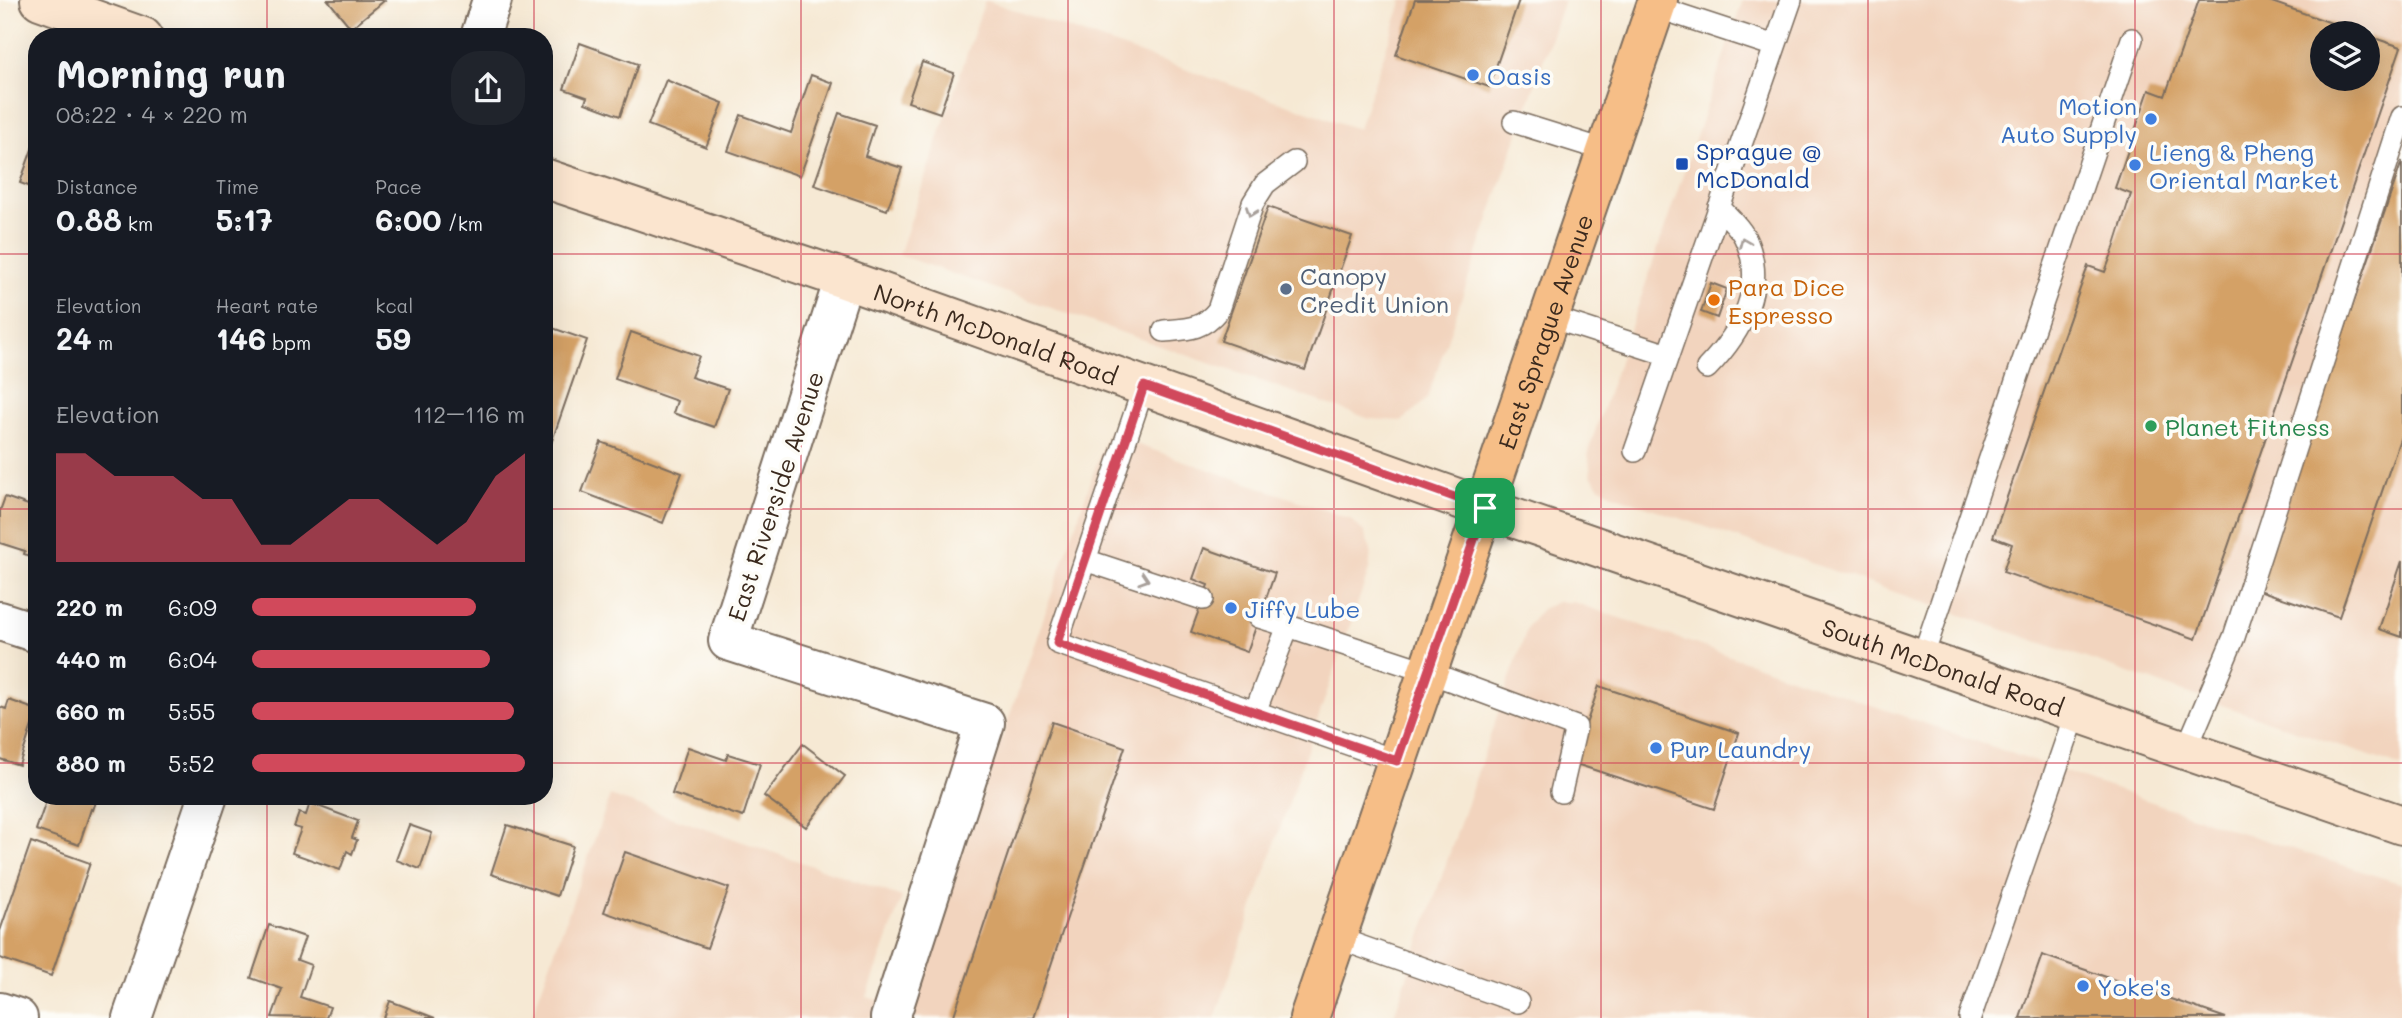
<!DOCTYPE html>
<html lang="en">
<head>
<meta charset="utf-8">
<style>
  body { margin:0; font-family:Mali,sans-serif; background:#20242c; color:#f1f3f6; height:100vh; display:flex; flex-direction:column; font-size:26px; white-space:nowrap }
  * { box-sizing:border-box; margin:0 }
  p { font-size:23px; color:#9ea1a6 }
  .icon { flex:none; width:38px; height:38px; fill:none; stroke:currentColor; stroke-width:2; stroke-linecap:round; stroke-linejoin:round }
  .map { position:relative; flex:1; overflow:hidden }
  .sheet { position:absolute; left:28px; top:28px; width:525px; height:777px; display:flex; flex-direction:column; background:#171b24; border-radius:28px; box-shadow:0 7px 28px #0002 }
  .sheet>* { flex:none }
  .fabs { position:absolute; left:2310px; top:21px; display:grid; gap:14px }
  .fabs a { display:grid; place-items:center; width:70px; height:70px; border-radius:50%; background:#171b24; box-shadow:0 7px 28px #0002; font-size:35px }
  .pin { position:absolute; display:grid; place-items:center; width:60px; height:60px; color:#fff; margin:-30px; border-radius:14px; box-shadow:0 4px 10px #0006 }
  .round { display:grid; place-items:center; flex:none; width:74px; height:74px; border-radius:28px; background:#20242c }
  .overview { display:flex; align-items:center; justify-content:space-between; height:119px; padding:0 28px }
  h1 { font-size:38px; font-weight:700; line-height:52px }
  .figures { display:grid; grid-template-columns:repeat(3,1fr); gap:10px; height:119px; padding:7px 28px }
  .figures div { display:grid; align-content:center }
  .figures b { font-size:30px; font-weight:700 }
  .figures small { font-size:19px; font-weight:400 }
  .figures p { font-size:19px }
  .chart { height:196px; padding:14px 28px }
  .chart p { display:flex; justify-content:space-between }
  .chart svg { width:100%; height:126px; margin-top:7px; fill:#d1495b; opacity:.7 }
  ul { padding:0 28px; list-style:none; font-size:23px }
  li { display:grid; grid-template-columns:112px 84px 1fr; align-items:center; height:52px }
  li i { height:18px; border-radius:9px; background:#d1495b }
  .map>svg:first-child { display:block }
</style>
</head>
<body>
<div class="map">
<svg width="2402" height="1018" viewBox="0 0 2402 1018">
  <rect width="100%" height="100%" fill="#fdfcf7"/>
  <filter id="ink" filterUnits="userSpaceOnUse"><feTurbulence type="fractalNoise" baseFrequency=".0143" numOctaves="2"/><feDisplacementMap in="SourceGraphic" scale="14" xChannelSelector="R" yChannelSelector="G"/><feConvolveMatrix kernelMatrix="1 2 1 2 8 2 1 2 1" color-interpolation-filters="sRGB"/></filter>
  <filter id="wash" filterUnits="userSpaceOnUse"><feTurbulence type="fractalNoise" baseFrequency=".00686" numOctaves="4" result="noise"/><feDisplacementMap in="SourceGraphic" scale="28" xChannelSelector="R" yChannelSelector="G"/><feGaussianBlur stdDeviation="1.57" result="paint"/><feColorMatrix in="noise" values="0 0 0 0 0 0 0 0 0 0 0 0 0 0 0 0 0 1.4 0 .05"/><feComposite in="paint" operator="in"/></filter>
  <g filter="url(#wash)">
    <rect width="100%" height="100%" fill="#f6e9d4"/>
    <path fill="#f2d4be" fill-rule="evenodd" d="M985 0 1358 129 1403 0H1564L1427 399 1402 421 1370 419 899 255Z
      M1743 0H2402V767L1613 495 1599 486 1591 475 1588 452ZM2322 33H2368V79H2322Z
      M1107 434 1350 519 1364 532 1371 550 1369 570 1215 1018H531L610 796 902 897 867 997 908 1010Z
      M1557 602H1573L2227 828 2402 884V1018H1393L1528 626 1542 609Z"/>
    <g id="blocks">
      <path fill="#d4a166" d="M328 0H385L351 28Z
        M1415 0H1519L1489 87 1396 55Z
        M2199 0H2266L2360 33H2322V79H2368V36L2401 47 2196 639 2003 572 2012 544 1993 537 2088 266 2105 272 2114 248 2131 194 2115 188 2149 90 2165 96Z
        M580 43 638 64 620 116 585 103 587 97 564 89Z
        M922 62 954 73 940 113 908 102Z
        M811 75 833 83 800 176 728 151 741 115 791 133Z
        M666 80 723 103 706 147 648 125Z
        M839 113 875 125 865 156 902 168 887 210 814 185Z
        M37 135V189L20 183Z
        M2402 161V433L2339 617 2256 589Z
        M1268 207 1352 236 1305 370 1221 341Z
        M1711 283 1727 289 1717 318 1701 312Z
        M544 325 587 340 545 461H544Z
        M631 332 699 356 691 377 728 389 714 427 673 413 677 401 615 379Z
        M601 442 682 473 663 523 582 492Z
        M5 497 37 508V559L24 554 25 551 0 543V511Z
        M1204 548 1275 573 1247 652 1191 632 1208 585 1193 579Z
        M2402 561V637L2379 629Z
        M1599 686 1739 733 1714 809 1573 763Z
        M9 700 37 710 19 765 0 759V707L6 709Z
        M1052 722 1125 747 1033 1018H953Z
        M803 744 845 776 806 827 764 796Z
        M688 747 726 760 728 754 760 764 743 817 672 794Z
        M48 796H98L93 810 91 809 79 845 36 830Z
        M310 803 358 821 352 838 357 840 352 854 347 851 340 870 292 853 301 829 294 827 299 813 306 815Z
        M409 825 432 833 420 869 396 860Z
        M507 825 573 846 557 896 491 874Z
        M31 842 90 863 51 976 0 958V931Z
        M625 852 729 888 707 948 604 912Z
        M269 925 305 937 297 960 311 965 300 997 330 1007 326 1018 272 1017 282 989 251 978Z
        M2042 955 2226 1018H2020Z
        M390 1001 435 1018H384Z"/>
    </g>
  </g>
  <g filter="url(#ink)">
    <use href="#blocks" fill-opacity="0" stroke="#7c6d5e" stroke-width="2"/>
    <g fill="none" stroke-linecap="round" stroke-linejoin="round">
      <defs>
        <path id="lane" d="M1656 7 1775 46
          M1514 122 1607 151
          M1550 317 1668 355
          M1164 331C1187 329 1202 330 1218 310L1253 203 1265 184 1294 162
          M1707 368C1741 333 1769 285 1744 236 1738 225 1727 216 1719 207
          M1144 386 1057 643 1397 761
          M1635 451 1791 0
          M1085 560 1203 599
          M1259 617 1288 626
          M1922 659 2132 39
          M1255 712 1288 626 1428 672 1576 727 1561 792
          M2186 750 2234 637 2402 117
          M1337 938 1518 1002
          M1970 1018 2076 712"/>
        <path id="street" d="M480 37 492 0
          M844 279 728 641 985 723 890 1018
          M0 621 37 633
          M0 1012 18 1018
          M132 1018 208 796"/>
        <g id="secondary">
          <path d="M40 0 143 37"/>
          <path id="s1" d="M544 178 844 279 1485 508 2402 825"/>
        </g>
        <g id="primary">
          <path id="s2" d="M1309 1018 1658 0"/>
        </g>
      </defs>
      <use href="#lane" stroke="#7c6d5e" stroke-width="24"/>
      <use href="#street" stroke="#7c6d5e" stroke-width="42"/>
      <use href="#secondary" stroke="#7c6d5e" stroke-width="42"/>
      <use href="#primary" stroke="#7c6d5e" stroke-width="42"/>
      <use href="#lane" stroke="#fff" stroke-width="21"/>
      <use href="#street" stroke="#fff" stroke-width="38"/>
      <use href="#secondary" stroke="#fbe5cf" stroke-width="38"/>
      <use href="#primary" stroke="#f6be87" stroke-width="38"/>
    </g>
    <defs><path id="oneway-chevron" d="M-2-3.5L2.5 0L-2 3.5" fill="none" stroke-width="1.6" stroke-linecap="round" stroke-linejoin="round" transform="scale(1.75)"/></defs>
    <g stroke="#a79f9a">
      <use href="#oneway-chevron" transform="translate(1251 212) rotate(110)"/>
      <use href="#oneway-chevron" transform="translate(1744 242) rotate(-112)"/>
      <use href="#oneway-chevron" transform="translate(1144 579) rotate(18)"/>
    </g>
  </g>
  <g fill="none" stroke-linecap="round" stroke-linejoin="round" filter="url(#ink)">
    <defs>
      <path id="route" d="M1144 386 1485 508 1397 761 1057 643Z"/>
    </defs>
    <use href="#route" stroke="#fff" stroke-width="14"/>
    <use href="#route" stroke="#d1495b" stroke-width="9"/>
  </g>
  <path fill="none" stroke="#d1495b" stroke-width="2" stroke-opacity="0.55" d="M267 0V37M534 0V37M801 0V1018M1068 0V1018M1334 0V1018M1601 0V1018M1868 0V1018M2135 0V1018M0 254H37M544 254H2402M0 509H37M544 509H2402M0 763H37M544 763H2402M267 796V1018M534 796V1018"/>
  <g fill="#3f7fe0" stroke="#fdfcf7" stroke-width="2.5">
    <circle cx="1473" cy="75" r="7"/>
    <circle cx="2151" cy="119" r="7"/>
    <circle cx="2135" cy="165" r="7"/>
    <circle cx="1231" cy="608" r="7"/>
    <circle cx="1656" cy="748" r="7"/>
    <circle cx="2083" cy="986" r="7"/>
  </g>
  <rect fill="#1a4fb4" stroke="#fdfcf7" stroke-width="2.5" x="1675" y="157" width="14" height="14" rx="3.5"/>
  <circle fill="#5c6f8a" stroke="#fdfcf7" stroke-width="2.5" cx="1286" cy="289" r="7"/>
  <circle fill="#e8710a" stroke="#fdfcf7" stroke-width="2.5" cx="1714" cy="300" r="7"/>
  <circle fill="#2e9e5b" stroke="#fdfcf7" stroke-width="2.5" cx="2151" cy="426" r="7"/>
  <g text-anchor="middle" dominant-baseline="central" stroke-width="7" stroke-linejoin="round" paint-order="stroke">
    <g font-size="24" fill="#366cbe" stroke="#fdfcf7" text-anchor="start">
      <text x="1487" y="75">Oasis</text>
      <text x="2137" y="105" text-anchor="end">Motion<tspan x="2137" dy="28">Auto Supply</tspan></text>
      <text x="2149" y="151">Lieng &amp; Pheng<tspan x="2149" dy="28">Oriental Market</tspan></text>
      <text x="1245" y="608">Jiffy Lube</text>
      <text x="1670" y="748">Pur Laundry</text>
      <text x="2097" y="986">Yoke's</text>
    </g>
    <g font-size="24" fill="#164399" stroke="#fdfcf7" text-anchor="start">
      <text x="1696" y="150">Sprague @<tspan x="1696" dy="28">McDonald</tspan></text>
    </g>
    <g font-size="24" fill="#4e5e75" stroke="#fdfcf7" text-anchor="start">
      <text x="1300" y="275">Canopy<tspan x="1300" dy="28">Credit Union</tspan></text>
    </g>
    <g font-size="24" fill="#c56008" stroke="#fdfcf7" text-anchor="start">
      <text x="1728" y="286">Para Dice<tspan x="1728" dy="28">Espresso</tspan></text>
    </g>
    <g font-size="24" fill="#3b2a1e" stroke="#fdfcf7">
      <text stroke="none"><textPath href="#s2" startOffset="726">East Sprague Avenue</textPath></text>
      <text stroke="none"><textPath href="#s1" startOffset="478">North McDonald Road</textPath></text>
      <text transform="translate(775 496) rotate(-72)">East Riverside Avenue</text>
      <text stroke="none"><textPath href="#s1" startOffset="1482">South McDonald Road</textPath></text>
    </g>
    <g font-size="24" fill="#27864d" stroke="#fdfcf7" text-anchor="start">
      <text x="2165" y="426">Planet Fitness</text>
    </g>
  </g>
</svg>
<div class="fabs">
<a><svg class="icon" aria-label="layers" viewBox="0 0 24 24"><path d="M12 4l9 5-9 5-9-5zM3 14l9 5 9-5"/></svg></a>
</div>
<div class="pin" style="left:1485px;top:508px;background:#1e9e55"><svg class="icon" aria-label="arrive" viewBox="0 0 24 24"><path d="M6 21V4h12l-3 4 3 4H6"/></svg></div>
<section class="sheet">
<div class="overview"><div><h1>Morning run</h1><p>08:22 · 4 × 220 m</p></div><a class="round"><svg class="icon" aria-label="share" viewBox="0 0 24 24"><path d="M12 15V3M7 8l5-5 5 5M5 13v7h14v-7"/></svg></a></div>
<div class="figures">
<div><p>Distance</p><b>0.88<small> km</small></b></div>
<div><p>Time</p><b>5:17</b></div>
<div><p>Pace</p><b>6:00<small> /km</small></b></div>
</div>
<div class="figures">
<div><p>Elevation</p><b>24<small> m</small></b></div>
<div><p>Heart rate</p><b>146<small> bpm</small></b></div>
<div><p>kcal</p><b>59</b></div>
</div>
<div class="chart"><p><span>Elevation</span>112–116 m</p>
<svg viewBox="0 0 160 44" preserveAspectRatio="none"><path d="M0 44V6L10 6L20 14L30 14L40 14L50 22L60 22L70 38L80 38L90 30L100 22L110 22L120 30L130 38L140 30L150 14L160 6V44z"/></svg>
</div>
<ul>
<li><b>220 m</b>6:09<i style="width:82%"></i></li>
<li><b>440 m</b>6:04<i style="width:87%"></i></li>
<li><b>660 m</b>5:55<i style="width:96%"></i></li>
<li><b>880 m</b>5:52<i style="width:100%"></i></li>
</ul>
</section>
</div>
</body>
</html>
